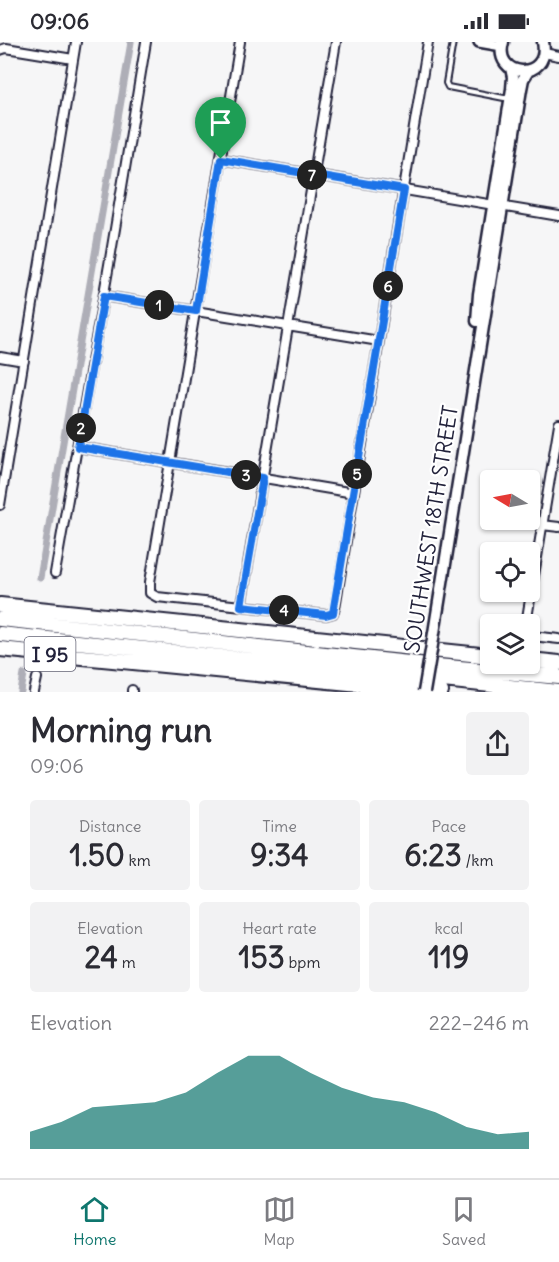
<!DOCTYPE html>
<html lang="en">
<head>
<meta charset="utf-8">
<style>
  body { margin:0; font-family:Delius,sans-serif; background:#f2f2f3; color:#2b2b33; height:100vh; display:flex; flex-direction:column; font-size:22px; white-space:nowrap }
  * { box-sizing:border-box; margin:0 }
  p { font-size:20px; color:#7c7c81 }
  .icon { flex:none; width:33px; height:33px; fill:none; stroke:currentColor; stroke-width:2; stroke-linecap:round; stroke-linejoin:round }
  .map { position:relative; height:650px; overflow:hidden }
  .side { display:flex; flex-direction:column; background:#fff; flex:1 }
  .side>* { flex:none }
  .needle { width:39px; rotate:280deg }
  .buttons { position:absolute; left:480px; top:428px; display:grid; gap:12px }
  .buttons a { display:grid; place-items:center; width:60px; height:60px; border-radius:6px; background:#fff; box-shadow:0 2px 4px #0004; font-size:30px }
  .pin { position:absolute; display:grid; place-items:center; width:51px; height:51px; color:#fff; margin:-62px -26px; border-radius:50% 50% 50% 0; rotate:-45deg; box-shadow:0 0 6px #0007 }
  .pin .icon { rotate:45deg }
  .km { position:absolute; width:30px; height:30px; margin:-15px; border-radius:50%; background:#222; color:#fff; font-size:16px; line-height:30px; text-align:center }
  .round { display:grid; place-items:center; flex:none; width:63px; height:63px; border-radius:6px; background:#f2f2f3 }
  .overview { display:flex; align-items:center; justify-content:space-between; height:102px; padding:0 30px }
  h1 { font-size:33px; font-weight:700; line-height:45px }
  .figures { display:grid; grid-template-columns:repeat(3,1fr); gap:9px; height:102px; padding:6px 30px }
  .figures div { display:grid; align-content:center; border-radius:6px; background:#f2f2f3; text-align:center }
  .figures b { font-size:30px; font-weight:700 }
  .figures small { font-size:16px; font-weight:400 }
  .figures p { font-size:16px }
  .chart { height:168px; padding:12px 30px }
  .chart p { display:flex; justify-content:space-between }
  .chart svg { width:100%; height:108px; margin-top:6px; fill:#0f766e; opacity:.7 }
  .status { display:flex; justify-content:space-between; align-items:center; height:42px; padding:0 30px; background:#fff; direction:ltr }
  .status svg { height:16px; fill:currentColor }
  .dock { display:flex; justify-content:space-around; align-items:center; height:84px; border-top:2px solid #e1e1e2; background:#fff; font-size:16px; color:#7c7c81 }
  .dock a { display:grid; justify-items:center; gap:3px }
  .dock .on { color:#0f766e }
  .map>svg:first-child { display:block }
</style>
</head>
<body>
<div class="status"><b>09:06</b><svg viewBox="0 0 49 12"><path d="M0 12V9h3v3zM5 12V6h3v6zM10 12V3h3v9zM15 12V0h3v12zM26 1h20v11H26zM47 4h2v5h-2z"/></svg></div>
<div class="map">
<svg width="559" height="650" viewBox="0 0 559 650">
  <rect width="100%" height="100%" fill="#f6f6f7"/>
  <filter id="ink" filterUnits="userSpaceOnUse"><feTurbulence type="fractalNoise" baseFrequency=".0167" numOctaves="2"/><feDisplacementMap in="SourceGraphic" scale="12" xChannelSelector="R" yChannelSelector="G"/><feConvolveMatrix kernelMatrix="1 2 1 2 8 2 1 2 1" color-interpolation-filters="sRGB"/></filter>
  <g filter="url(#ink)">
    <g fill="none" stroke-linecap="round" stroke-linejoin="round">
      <path stroke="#aeaeb7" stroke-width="7" d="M40 536 131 0
        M21 650 24 632"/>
      <defs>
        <path id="service" d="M453 0 446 41 448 45 504 56H510"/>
        <path id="minor" d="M240 0 150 540V551L157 555 326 573 333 571 335 566 428 0
          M0 8 6 6 73 17
          M544 11 559 14
          M221 117 559 174
          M104 254 379 299
          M0 315 24 319
          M78 405 354 451
          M0 463 76 0
          M542 483 559 485
          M55 531 110 217 146 0
          M241 564 336 0
          M526 582 559 382
          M530 593 532 594 559 597
          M34 650 37 636
          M132 650V648"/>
        <path id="tertiary" d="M479 0 502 4"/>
        <path id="secondary" d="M503 0C492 37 551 40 543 0
          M477 279 479 252 512 47 513 35 511 26
          M434 591C464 410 491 228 521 47L523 37 528 29"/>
        <path id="motorway" d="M0 563 490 614
          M0 577 437 624 559 635
          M0 592 559 650
          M0 607 441 650
          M530 618 559 621"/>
      </defs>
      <use href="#service" stroke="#22223b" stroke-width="8"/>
      <use href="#minor" stroke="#22223b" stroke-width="12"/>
      <use href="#tertiary" stroke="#22223b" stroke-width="14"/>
      <use href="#secondary" stroke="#22223b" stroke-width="15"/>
      <use href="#motorway" stroke="#22223b" stroke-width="18"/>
      <use href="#service" stroke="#fff" stroke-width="4"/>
      <use href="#minor" stroke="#fff" stroke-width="8"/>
      <use href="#tertiary" stroke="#fff" stroke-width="9"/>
      <use href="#secondary" stroke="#fff" stroke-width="10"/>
      <use href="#motorway" stroke="#fff" stroke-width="14"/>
      <defs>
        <path id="secondary-bridge" d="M424 650 434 591"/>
      </defs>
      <use href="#secondary-bridge" stroke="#22223b" stroke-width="15" stroke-linecap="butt"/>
      <use href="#secondary-bridge" stroke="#fff" stroke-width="10"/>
    </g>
  </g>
  <g fill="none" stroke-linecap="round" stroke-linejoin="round" filter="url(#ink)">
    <defs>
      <path id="route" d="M221 117 404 148 333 571 326 573 241 564 263 436 78 405 104 254 196 269Z"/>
    </defs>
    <use href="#route" stroke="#fff" stroke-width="12"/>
    <use href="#route" stroke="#1a73e8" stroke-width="8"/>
  </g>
  <g text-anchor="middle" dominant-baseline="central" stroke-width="4.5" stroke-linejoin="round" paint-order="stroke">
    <rect fill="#fff" stroke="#646476" stroke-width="1.5" x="24.5" y="595" width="51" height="34" rx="4.5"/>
    <g font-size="20" font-weight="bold" fill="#22223b">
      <text x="50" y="612">I 95</text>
    </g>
    <g font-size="21" fill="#22223b" stroke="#fff">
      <text transform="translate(431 487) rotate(-81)">SOUTHWEST 18TH STREET</text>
    </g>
  </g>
</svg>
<div class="buttons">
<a><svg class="needle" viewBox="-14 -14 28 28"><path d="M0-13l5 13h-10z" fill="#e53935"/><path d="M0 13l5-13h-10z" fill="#7c7c81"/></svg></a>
<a><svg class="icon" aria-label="locate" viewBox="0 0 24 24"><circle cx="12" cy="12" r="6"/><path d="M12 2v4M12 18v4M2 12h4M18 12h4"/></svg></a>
<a><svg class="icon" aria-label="layers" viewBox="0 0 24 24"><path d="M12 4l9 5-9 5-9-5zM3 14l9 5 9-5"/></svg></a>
</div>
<div class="pin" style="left:221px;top:117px;background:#1e9e55"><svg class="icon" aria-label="arrive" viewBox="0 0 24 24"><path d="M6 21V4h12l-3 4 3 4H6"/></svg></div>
<b class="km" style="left:159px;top:263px">1</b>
<b class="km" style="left:81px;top:386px">2</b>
<b class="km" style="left:246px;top:433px">3</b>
<b class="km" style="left:284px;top:568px">4</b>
<b class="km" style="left:357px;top:432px">5</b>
<b class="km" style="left:388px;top:244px">6</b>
<b class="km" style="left:312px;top:133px">7</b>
</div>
<section class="side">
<div class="overview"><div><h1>Morning run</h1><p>09:06</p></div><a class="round"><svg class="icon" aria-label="share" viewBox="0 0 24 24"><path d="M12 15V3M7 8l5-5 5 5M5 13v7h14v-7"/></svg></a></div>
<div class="figures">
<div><p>Distance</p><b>1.50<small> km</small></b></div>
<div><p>Time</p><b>9:34</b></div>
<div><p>Pace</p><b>6:23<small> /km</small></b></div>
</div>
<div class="figures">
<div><p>Elevation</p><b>24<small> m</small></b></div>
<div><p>Heart rate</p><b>153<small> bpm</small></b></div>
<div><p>kcal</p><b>119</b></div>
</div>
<div class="chart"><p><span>Elevation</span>222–246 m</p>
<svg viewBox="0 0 160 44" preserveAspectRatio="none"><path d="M0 44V37L10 33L20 27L30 26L40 25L50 21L60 13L70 6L80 6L90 13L100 19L110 23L120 25L130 29L140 35L150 38L160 37V44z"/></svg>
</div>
</section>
<nav class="dock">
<a class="on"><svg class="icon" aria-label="home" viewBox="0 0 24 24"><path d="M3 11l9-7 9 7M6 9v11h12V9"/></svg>Home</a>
<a><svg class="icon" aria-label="map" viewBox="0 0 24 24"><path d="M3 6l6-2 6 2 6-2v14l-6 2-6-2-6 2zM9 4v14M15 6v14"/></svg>Map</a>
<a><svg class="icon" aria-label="saved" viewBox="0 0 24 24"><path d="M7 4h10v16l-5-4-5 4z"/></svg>Saved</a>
</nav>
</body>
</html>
